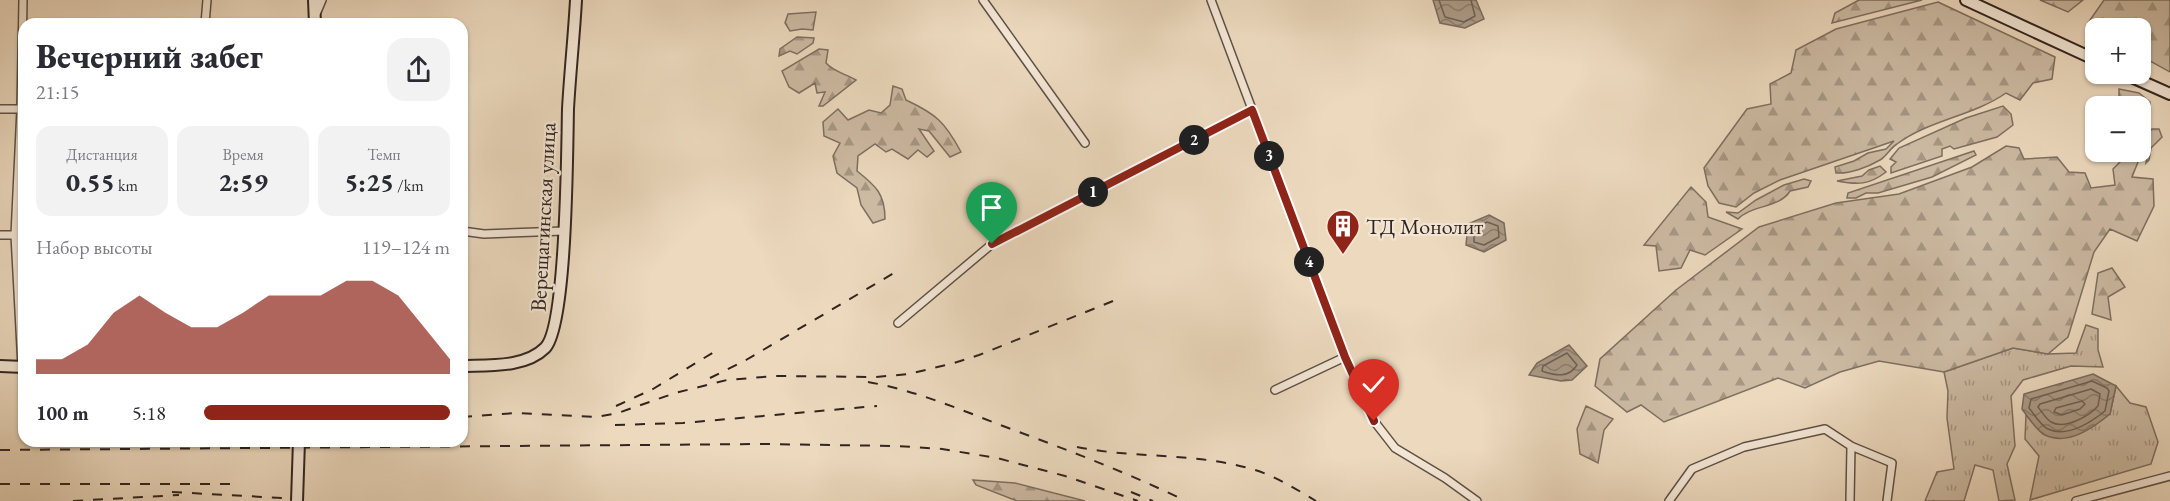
<!DOCTYPE html>
<html lang="ru">
<head>
<meta charset="utf-8">
<style>
  body { margin:0; font-family:"EB Garamond",serif; background:#f2f2f3; color:#2b2b33; height:100vh; display:flex; flex-direction:column; font-size:22px; white-space:nowrap }
  * { box-sizing:border-box; margin:0 }
  p { font-size:20px; color:#7c7c81 }
  .icon { flex:none; width:33px; height:33px; fill:none; stroke:currentColor; stroke-width:2; stroke-linecap:round; stroke-linejoin:round }
  .map { position:relative; flex:1; overflow:hidden }
  .side { position:absolute; left:18px; top:18px; width:450px; height:429px; display:flex; flex-direction:column; background:#fff; border-radius:18px; box-shadow:0 2px 4px #0004 }
  .side>* { flex:none }
  .buttons { position:absolute; left:2085px; top:18px; display:grid; gap:12px }
  .buttons a { display:grid; place-items:center; width:66px; height:66px; border-radius:12px; background:#fff; box-shadow:0 2px 4px #0004; font-size:30px }
  .pin { position:absolute; display:grid; place-items:center; width:51px; height:51px; color:#fff; margin:-62px -26px; border-radius:50% 50% 50% 0; rotate:-45deg; box-shadow:0 0 6px #0007 }
  .pin .icon { rotate:45deg }
  .km { position:absolute; width:30px; height:30px; margin:-15px; border-radius:50%; background:#222; color:#fff; font-size:16px; line-height:30px; text-align:center }
  .round { display:grid; place-items:center; flex:none; width:63px; height:63px; border-radius:18px; background:#f2f2f3 }
  .summary { display:flex; align-items:center; justify-content:space-between; height:102px; padding:0 18px }
  h1 { font-size:33px; font-weight:800; line-height:45px }
  .metrics { display:grid; grid-template-columns:repeat(3,1fr); gap:9px; height:102px; padding:6px 18px }
  .metrics div { display:grid; align-content:center; border-radius:15px; background:#f2f2f3; text-align:center }
  .metrics b { font-size:26px; font-weight:800 }
  .metrics small { font-size:16px; font-weight:400 }
  .metrics p { font-size:16px }
  .chart { height:168px; padding:12px 18px }
  .chart p { display:flex; justify-content:space-between }
  .chart svg { width:100%; height:108px; margin-top:6px; fill:#8f2418; opacity:.7 }
  ul { padding:0 18px; list-style:none; font-size:20px }
  li { display:grid; grid-template-columns:96px 72px 1fr; align-items:center; height:45px }
  li i { height:15px; border-radius:8px; background:#8f2418 }
  .map>svg:first-child { display:block }
</style>
</head>
<body>
<div class="map">
<svg width="2170" height="501" viewBox="0 0 2170 501">
  <defs>
    <pattern id="grass-tufts" width="24" height="20" patternUnits="userSpaceOnUse" patternTransform="scale(1.5)"><rect width="24" height="20" fill="#ccbaa3"/><path d="M3 7l-1-3M5 7V3M7 7l1-3M15 17l-1-3M17 17v-4M19 17l1-3" fill="none" stroke="#a69784"/></pattern>
    <pattern id="forest-firs" width="22" height="20" patternUnits="userSpaceOnUse" patternTransform="scale(1.5)"><rect width="22" height="20" fill="#ccbaa3"/><path d="M5 1l3.5 6h-7zM16 11l3.5 6h-7z" fill="#a69784"/></pattern>
    <pattern id="water-waves" width="16" height="10" patternUnits="userSpaceOnUse" patternTransform="scale(1.5)"><rect width="16" height="10" fill="#ac9b88"/><path d="M0 5q4-4 8 0t8 0" fill="none" stroke="#8c7e6f"/></pattern>
  </defs>
  <rect width="100%" height="100%" fill="#ecd9be"/>
  <filter id="stains"><feTurbulence type="fractalNoise" baseFrequency=".00333" numOctaves="4"/><feColorMatrix values="0 0 0 0 .2 0 0 0 0 .09 0 0 0 0 .02 0 0 0 .5 -.17"/></filter>
  <radialGradient id="worn" r=".72"><stop offset=".6" stop-color="#630" stop-opacity="0"/><stop offset="1" stop-color="#630" stop-opacity=".3"/></radialGradient>
  <path fill="url(#grass-tufts)" stroke="#7e6f61" stroke-width="1.5" d="M2086 325 2098 329V350L2103 367 2071 366 2023 380 2011 396 2015 446 2007 464 2015 500 1999 501 1993 470 1975 465 1964 501H1925L1937 472 1954 469 1947 418 1948 391 1944 372 2013 348 2048 354 2076 353Z
    M2116 386 2130 403 2146 407 2158 442 2151 464 2030 500 2039 456 2025 439 2026 415 2043 434 2110 414Z"/>
  <path fill="url(#forest-firs)" stroke="#7e6f61" stroke-width="1.5" d="M1859 0H1922L1832 23 1835 13Z
    M2040 0H2083L2068 12Z
    M2104 0H2170V72L2141 56 2140 28H2100L2088 23Z
    M1938 2 2055 57 2052 79 2033 83 2020 100 2006 93C1973 116 1929 120 1897 144 1890 148 1887 156 1880 160 1868 167 1850 174 1836 173L1835 167 1854 161 1868 153 1886 149 1894 141 1780 180 1754 193 1736 207 1719 203 1708 186 1704 168 1747 109 1771 104 1770 84 1791 73 1796 50 1836 29Z
    M816 12 813 30 802 29 790 31 785 23 788 14Z
    M797 37 814 38 813 43 797 54 790 51 779 56 780 49Z
    M819 49 828 50 826 63C834 72 846 74 856 80L823 106H819L825 92 817 93 815 83 799 93 789 87 782 71Z
    M893 86 902 89 906 100C936 114 945 122 961 152L950 157 929 131 919 129 934 151 927 157 918 150 908 159 892 149 886 152 875 144 858 156 857 171C876 186 885 194 885 219L873 223 861 205 857 188 837 173 833 156 840 143 824 136 823 122 838 109 848 120 869 110 881 113 890 105Z
    M2119 89 2139 93 2150 102 2148 123 2141 130 2140 106H2119Z
    M2003 106 2011 114 2013 125 1997 137 1954 149 1950 146 1942 149V156L1891 173V167L1896 162 1890 159 1899 148 1966 118Z
    M2152 129H2159L2162 137 2151 148 2149 160 2146 163 2148 152 2141 139Z
    M2006 146 2019 148 2024 159 2057 157 2069 172 2085 173 2091 188 2115 185 2113 169 2128 154 2140 157 2132 177 2153 179 2154 206 2137 241 2110 229 2094 252 2068 337 2048 354 2013 348 1944 372 1879 361 1840 372 1805 388 1778 378 1664 422 1641 405 1627 412 1595 386 1600 359 1676 290 1759 227 1836 203 1899 194 1972 167Z
    M1974 151 1976 155 1932 177 1878 193H1866L1856 198H1847L1848 193Z
    M1880 166 1886 172C1869 185 1858 185 1837 181L1862 176 1869 170Z
    M1804 179 1811 181 1808 187 1790 191C1780 208 1751 205 1738 219L1726 212 1738 213 1756 200 1784 185Z
    M1691 187 1706 202 1708 217 1742 229 1705 255 1690 250 1681 268 1659 271 1656 246 1644 245Z
    M2112 268 2125 287 2108 297 2111 320 2092 314 2098 273Z
    M1586 406 1613 419 1604 430 1598 463 1580 454 1577 429Z
    M973 480 1015 483 1085 501H1017L976 485Z"/>
  <path fill="url(#water-waves)" stroke="#7a6b5e" stroke-width="1.5" d="M1433 0H1476L1484 19 1465 28 1440 23Z
    M1489 215 1504 223 1506 240 1484 252 1466 245 1468 224Z
    M1569 345 1587 366 1572 380 1561 381 1529 375 1537 363Z
    M2093 374 2116 386 2110 414C2093 428 2068 446 2045 435 2036 430 2028 417 2022 409L2024 394Z"/>
  <g fill="none" stroke-linecap="round" stroke-linejoin="round">
    <path stroke="#6e6054" stroke-width="1.5" d="M1439 0 1445 17 1464 22 1475 16 1471 0
      M1487 222 1498 226 1499 237 1484 245 1474 242V229Z
      M1567 353 1577 365C1569 378 1556 376 1542 371L1543 366Z
      M2092 381 2107 388 2109 391 2105 411C2090 423 2067 438 2048 429 2041 426 2034 414 2029 408L2031 399Z
      M2091 389 2100 394 2098 406C2089 416 2065 430 2051 422 2046 419 2042 412 2038 407L2040 404Z
      M2082 401 2085 404 2080 409 2062 415 2054 412 2056 408Z"/>
    <defs>
      <path id="street" d="M983 0 1085 143
        M1211 0 1345 357 1374 421 1395 448 1445 478 1477 501
        M317 12 322 0
        M205 24 207 0
        M0 109H24
        M462 179 463 231
        M462 231 484 234 564 231
        M0 235H24
        M898 323 992 244 1252 110
        M22 367 15 235 21 109 23 0
        M1275 390 1345 357
        M1851 446 1892 463 1887 501
        M1669 501 1692 469 1744 447 1825 429 1851 446 1850 501
        M2076 501 2170 476"/>
      <path id="secondary" d="M314 0 315 24
        M1966 0 2096 60
        M2125 74 2170 94
        M0 366 24 367
        M462 366C488 365 525 368 545 348 567 326 567 149 568 109 570 73 574 36 576 0"/>
    </defs>
    <use href="#street" stroke="#5f5147" stroke-width="10"/>
    <use href="#secondary" stroke="#30241f" stroke-width="14"/>
    <use href="#street" stroke="#f3e6d5" stroke-width="7"/>
    <use href="#secondary" stroke="#f3e6d5" stroke-width="10"/>
    <path stroke="#30241f" stroke-width="2" stroke-dasharray="10 10" stroke-linecap="butt" d="M710 378 746 360 894 273
      M868 382C914 390 959 409 1003 426 1065 449 1126 472 1186 501
      M616 406 653 389 714 352
      M462 417 516 413 596 417 618 413 675 393 727 380 775 376 876 377 909 374 954 363 979 355 1113 301
      M615 425 683 423 877 406
      M1077 447C1136 459 1197 452 1255 470 1277 477 1296 489 1316 501
      M0 450 765 444 898 446 942 449 997 458 1065 476 1138 501
      M0 484H230
      M172 492 282 498
      M1131 492 1153 501
      M73 501 179 495"/>
    <defs>
      <path id="secondary-bridge" d="M297 501 299 441"/>
    </defs>
    <use href="#secondary-bridge" stroke="#30241f" stroke-width="14" stroke-linecap="butt"/>
    <use href="#secondary-bridge" stroke="#f3e6d5" stroke-width="10"/>
  </g>
  <g fill="none" stroke-linecap="round" stroke-linejoin="round">
    <defs>
      <path id="route" d="M992 244 1252 110 1345 357 1374 421"/>
    </defs>
    <use href="#route" stroke="#fff" stroke-width="12"/>
    <use href="#route" stroke="#8f2418" stroke-width="8"/>
  </g>
  <defs>
    <symbol id="building-pin" viewBox="-11 -11 22 30"><path d="M0 17L-7.5 6A9.5 9.5 0 1 1 7.5 6Z" fill="#8f2418" stroke="#f3e6d5"/><path d="M-4-6H4V6H1V3H-1V6H-4ZM-2.5-4.3h1.7v1.8h-1.7ZM.8-4.3h1.7v1.8H.8ZM-2.5-1h1.7V.8h-1.7ZM.8-1h1.7V.8H.8Z" fill="#fff"/></symbol>
  </defs>
  <g fill-rule="evenodd">
    <use href="#building-pin" x="1324" y="207" width="38" height="52"/>
  </g>
  <g text-anchor="middle" dominant-baseline="central" stroke-width="4.5" stroke-linejoin="round" paint-order="stroke">
    <g font-size="22" fill="#30241f" stroke="#f3e6d5">
      <text transform="translate(543 217) rotate(-87)">Верещагинская улица</text>
    </g>
    <g font-size="22" fill="#30241f" stroke="#f3e6d5" text-anchor="start">
      <text x="1366" y="226">ТД Монолит</text>
    </g>
  </g>
  <rect width="100%" height="100%" filter="url(#stains)"/>
  <rect width="100%" height="100%" fill="url(#worn)"/>
</svg>
<div class="buttons">
<a>+</a>
<a>−</a>
</div>
<div class="pin" style="left:992px;top:244px;background:#1e9e55"><svg class="icon" aria-label="arrive" viewBox="0 0 24 24"><path d="M6 21V4h12l-3 4 3 4H6"/></svg></div>
<div class="pin" style="left:1374px;top:421px;background:#d93025"><svg class="icon" aria-label="check" viewBox="0 0 24 24"><path d="M5 12l5 5 9-10"/></svg></div>
<b class="km" style="left:1093px;top:192px">1</b>
<b class="km" style="left:1194px;top:140px">2</b>
<b class="km" style="left:1269px;top:156px">3</b>
<b class="km" style="left:1309px;top:262px">4</b>
<section class="side">
<div class="summary"><div><h1>Вечерний забег</h1><p>21:15</p></div><a class="round"><svg class="icon" aria-label="share" viewBox="0 0 24 24"><path d="M12 15V3M7 8l5-5 5 5M5 13v7h14v-7"/></svg></a></div>
<div class="metrics">
<div><p>Дистанция</p><b>0.55<small> km</small></b></div>
<div><p>Время</p><b>2:59</b></div>
<div><p>Темп</p><b>5:25<small> /km</small></b></div>
</div>
<div class="chart"><p><span>Набор высоты</span>119–124 m</p>
<svg viewBox="0 0 160 44" preserveAspectRatio="none"><path d="M0 44V38L10 38L20 32L30 19L40 12L50 19L60 25L70 25L80 19L90 12L100 12L110 12L120 6L130 6L140 12L150 25L160 38V44z"/></svg>
</div>
<ul>
<li><b>100 m</b>5:18<i style="width:100%"></i></li>
</ul>
</section>
</div>
</body>
</html>
